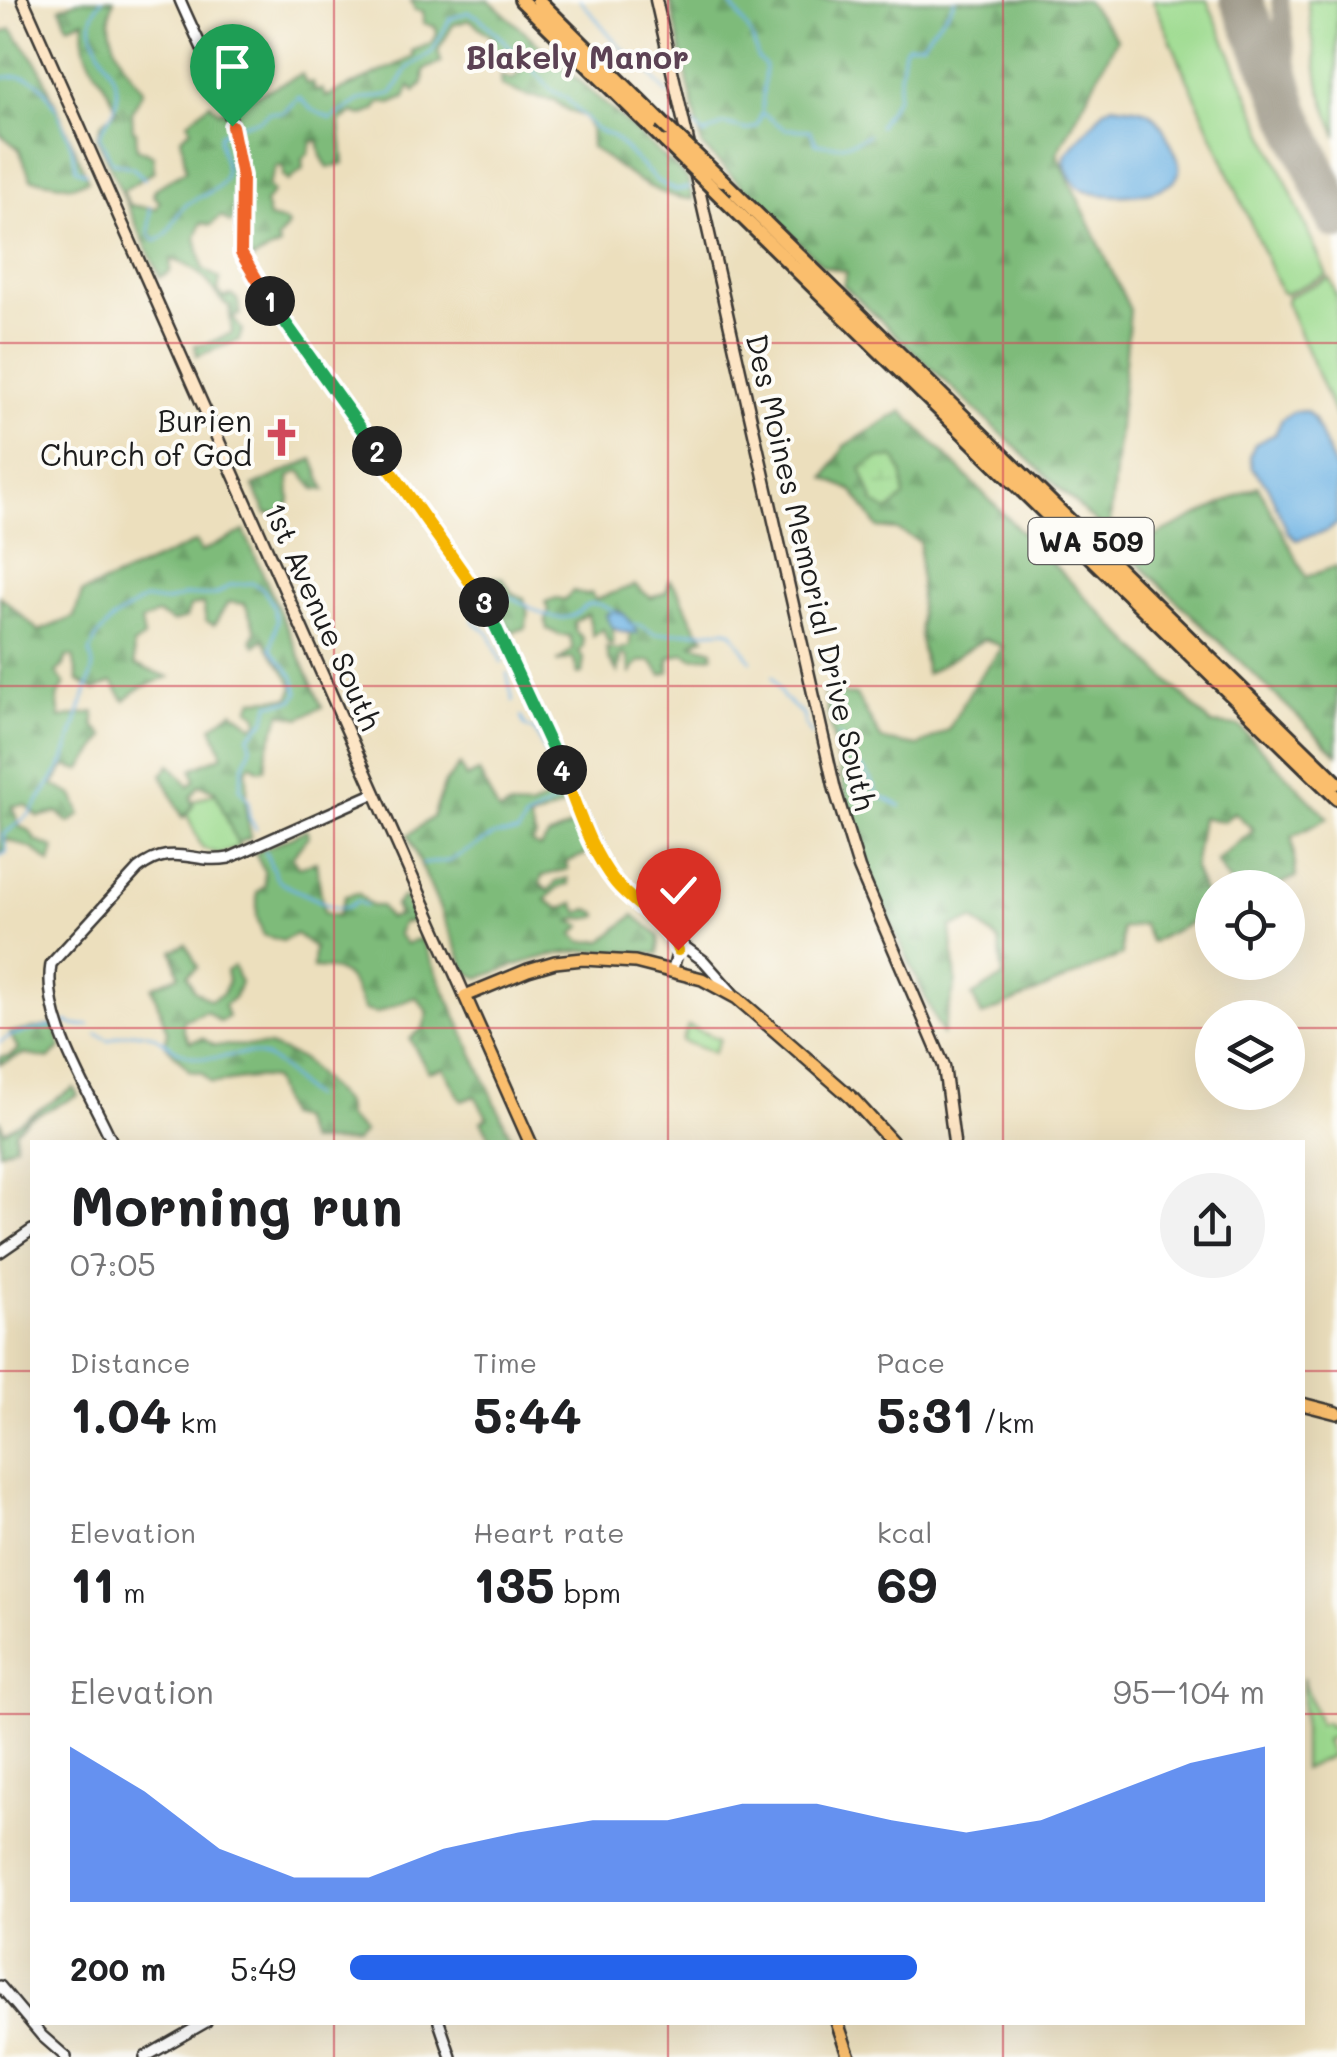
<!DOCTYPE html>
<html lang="en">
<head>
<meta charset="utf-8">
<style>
  body { margin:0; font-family:Mali,sans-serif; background:#f2f2f2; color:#202124; height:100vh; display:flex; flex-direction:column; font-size:38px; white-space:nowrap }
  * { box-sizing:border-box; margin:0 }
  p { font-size:32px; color:#757577 }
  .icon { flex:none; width:55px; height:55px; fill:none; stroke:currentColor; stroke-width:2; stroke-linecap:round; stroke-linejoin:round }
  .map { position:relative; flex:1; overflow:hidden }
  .side { position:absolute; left:30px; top:1140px; width:1275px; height:885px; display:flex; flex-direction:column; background:#fff; border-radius:0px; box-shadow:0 10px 40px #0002 }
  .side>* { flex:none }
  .buttons { position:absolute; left:1195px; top:870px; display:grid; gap:20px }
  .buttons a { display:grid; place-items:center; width:110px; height:110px; border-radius:50%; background:#fff; box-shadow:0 10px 40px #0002; font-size:50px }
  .pin { position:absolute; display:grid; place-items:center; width:85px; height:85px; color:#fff; margin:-102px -42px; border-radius:50% 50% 50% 0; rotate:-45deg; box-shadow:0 0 10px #0007 }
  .pin .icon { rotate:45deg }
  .km { position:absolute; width:50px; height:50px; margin:-25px; border-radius:50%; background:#222; color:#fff; font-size:28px; line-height:50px; text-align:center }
  .round { display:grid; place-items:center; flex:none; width:105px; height:105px; border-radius:52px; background:#f2f2f2 }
  .overview { display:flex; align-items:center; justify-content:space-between; height:170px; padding:0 40px }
  h1 { font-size:55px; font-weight:700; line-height:75px }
  .figures { display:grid; grid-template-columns:repeat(3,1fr); gap:15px; height:170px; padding:10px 40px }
  .figures div { display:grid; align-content:center }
  .figures b { font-size:50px; font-weight:700 }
  .figures small { font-size:28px; font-weight:400 }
  .figures p { font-size:28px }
  .chart { height:280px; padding:20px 40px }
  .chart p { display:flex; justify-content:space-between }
  .chart svg { width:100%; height:180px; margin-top:10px; fill:#2563eb; opacity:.7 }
  ul { padding:0 40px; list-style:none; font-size:32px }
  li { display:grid; grid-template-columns:160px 120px 1fr; align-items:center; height:75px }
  li i { height:25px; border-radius:12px; background:#2563eb }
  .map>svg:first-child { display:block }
</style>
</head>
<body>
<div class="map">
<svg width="1337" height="2057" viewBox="0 0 1337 2057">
  <defs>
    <pattern id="forest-firs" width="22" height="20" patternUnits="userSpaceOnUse" patternTransform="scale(2.5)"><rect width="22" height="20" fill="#7ebb7a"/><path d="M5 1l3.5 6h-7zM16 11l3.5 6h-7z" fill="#6ca069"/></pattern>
    <pattern id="wetland-marsh" width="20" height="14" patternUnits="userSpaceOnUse" patternTransform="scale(2.5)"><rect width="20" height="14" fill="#9edb90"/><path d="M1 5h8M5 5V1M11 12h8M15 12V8" fill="none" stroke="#88bb7c"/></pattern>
  </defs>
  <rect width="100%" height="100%" fill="#fdfcf7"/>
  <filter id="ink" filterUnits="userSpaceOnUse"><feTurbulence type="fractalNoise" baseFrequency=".01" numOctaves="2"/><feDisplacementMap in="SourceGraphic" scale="20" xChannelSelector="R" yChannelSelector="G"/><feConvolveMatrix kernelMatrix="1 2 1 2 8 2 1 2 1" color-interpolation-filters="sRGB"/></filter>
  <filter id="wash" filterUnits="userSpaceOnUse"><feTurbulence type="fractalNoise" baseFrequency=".0048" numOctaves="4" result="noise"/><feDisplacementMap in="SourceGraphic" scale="40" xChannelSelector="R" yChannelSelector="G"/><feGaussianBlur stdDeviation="2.25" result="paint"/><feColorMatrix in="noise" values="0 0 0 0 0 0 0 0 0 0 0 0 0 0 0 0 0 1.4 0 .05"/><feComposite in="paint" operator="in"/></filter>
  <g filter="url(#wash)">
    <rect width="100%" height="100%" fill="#ecdfbd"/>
    <path fill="#9edb90" stroke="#5d7c56" stroke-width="2.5" d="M1153 0H1207L1327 275 1285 294 1281 292Z
      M1307 0H1337V137L1320 88Z
      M1329 278 1337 297V419L1286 302 1287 297Z
      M216 792 239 846 219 854 202 848 183 806Z
      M688 1026 720 1039 714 1053 682 1041Z
      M1303 1678 1319 1724 1326 1722 1329 1727 1337 1724V1735L1325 1740 1331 1756 1303 1769Z"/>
    <path fill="url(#forest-firs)" stroke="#4d6c4b" stroke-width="2.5" d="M78 0H114C100 31 124 66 143 90L132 112 133 130 136 131 137 149 153 155 154 171 123 191 129 205 156 209 160 202 153 195 155 189 186 170 181 137 191 129 188 122 210 103 219 112 302 74 306 84 312 82 316 92 322 89 326 97 414 57 412 51 432 43 437 34 436 27 424 23 423 11 415 10 411 0H489L687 178 693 199C655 197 621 170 591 147L590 129 584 116 567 111 554 100 528 96 502 86 501 75 512 80 520 72 509 63 514 54 509 50 492 51 493 38 470 20 453 25 438 50 441 62 424 70 423 84 415 92 410 86 405 98 391 104 381 102 375 110 362 116 353 113 340 122 344 163 328 168 321 156 318 140 312 142 308 154 302 159 303 169 288 181 283 176V167L277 165 268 185 273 192 265 203 269 218 286 222 288 226 277 240 280 246 251 260 244 235 246 210 230 223 221 216 211 225 201 223 196 237 203 269 220 279 218 291 224 298 231 295 237 299 241 314 233 318 242 330 239 340 197 356 195 345 207 344 232 333 229 306C216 299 216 291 207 281 197 271 185 263 171 259L170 272 160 277 97 138 102 122 117 111C106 75 79 66 84 20L68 26 60 8Z
      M670 0H1086L1117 39 1057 154 1130 310 1109 535 843 285 847 272 823 266 702 146Z
      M11 29 38 64 88 180 72 186 31 179 19 149 0 134V34Z
      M902 411 1211 724 1239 726 1328 818 1292 837 1296 877 1274 887 1233 888 1216 861 1254 830 1234 812 1224 822 1202 817 1194 869 1212 913 1151 942 1142 924 1121 929 1122 955 982 1016 972 996 1003 977 999 941 974 920 951 927 956 982 942 1034 871 879 849 814 824 694 856 695 882 740 918 746 948 730 976 681 1003 647 985 639 926 674 920 637V542L897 530 878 528 853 491 825 478 845 446Z
      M313 459 325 490 315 489 300 471 289 477 290 501 284 513 267 514 253 486Z
      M1258 486 1306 577 1337 566V754L1125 551Z
      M244 531 322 707 300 718 281 713 267 750 265 769 258 770 252 764 246 769C249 784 246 798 246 812 247 822 251 827 250 838L237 843 215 791 199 785 191 797 193 806 183 818 162 775 170 764 189 786 195 780 192 769 223 755 212 727 233 711 253 726 259 722 257 714 249 709 253 700 289 698 294 687C286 669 272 658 264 639L255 646 251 640 256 631 245 604 228 602 214 625 206 621 203 604 190 606 186 618 173 622 157 614 141 622 144 638 133 645 135 665 169 677 139 688 125 701 112 682 95 690 78 681 73 656 66 658 64 666 56 672 65 684 57 697 60 718 94 712V726L105 737 81 770 65 766 53 785 73 795 81 815 69 823 58 812 38 817 26 805 12 806 20 827 29 830 36 841 54 848 50 863 33 849 6 839 5 850 0 855V596L39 631 74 617 82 593 196 542 201 552Z
      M494 577 503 578 512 593 524 598 528 615 525 628 512 632 482 583Z
      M670 580C686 596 687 622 705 637L692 644 713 650V656L693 658 684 653 669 658V672L662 675 651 661 639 662 631 673 627 656 622 654 618 673 609 660 606 648 618 650 630 646V630L618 620 613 631V645L608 643 603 629 593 636 588 614 574 622 575 631 583 638V647L579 652 584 659 582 673 578 674 573 658 557 662 573 649 570 636 560 635 547 629 545 621 549 610 545 602 557 598 564 600 573 591 585 595 591 593 595 600 635 585 651 598 666 592Z
      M460 765 466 778 479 772 499 813 508 807 530 808 556 794 557 787 549 771 554 767 570 803 529 820 536 837 532 844 540 848 548 837 576 824 589 853 566 862 568 869 542 876 540 884 548 891 556 882 568 878 569 884 556 889 546 900 560 909 574 903 579 913 588 909 596 912 599 916C591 920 580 917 571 921L582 926 573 934 582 942 603 941 634 915 659 936 658 954C579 946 555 950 480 978L467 972 408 835 433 817 445 783Z
      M306 830 309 835 292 857 298 867 316 862 324 913 338 916 345 896 358 893 371 906H381L388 918 398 916 395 905 404 896 414 921 402 923 398 934 406 944 421 938 513 1142H487L490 1137 481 1121 487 1117 475 1096 462 1101 443 1068 428 1072 410 1039 423 1028 428 1012 416 997 376 1013 364 1010C350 979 350 968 313 968L314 947 296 934 282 941 263 935 257 917V892L265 886 264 871 255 853Z
      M186 944 198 967 187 975 194 990 210 1000 223 994 228 981 226 971 234 966 240 982 234 998 224 1005 228 1017 220 1022 206 1011 183 1020V1030L190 1042 202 1038 214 1045 269 1046 302 1059 345 1104 347 1118 364 1132 355 1142H308L299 1119 286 1116 273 1079C252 1075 232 1082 211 1083L202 1073 190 1071 166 1045 167 1031 152 987 179 975 173 951Z
      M55 1025 61 1048 48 1059 24 1054 0 1064V1057L9 1056 18 1050 10 1033Z
      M74 1088 78 1096 29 1118 15 1130V1145L0 1152V1119L4 1131Z"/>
    <path fill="url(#wetland-marsh)" stroke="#5d7c56" stroke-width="2.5" d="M879 458H895L903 475 904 497 888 511 874 503 861 468Z"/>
    <path fill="#6eb3e4" stroke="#456880" stroke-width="2.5" d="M1112 105C1146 110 1153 106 1168 138 1173 149 1183 163 1178 175 1168 198 1100 200 1081 189 1073 184 1068 171 1064 162L1066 154 1104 110Z
      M1306 411 1313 418 1337 472V524L1327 531 1296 540 1288 532 1267 485 1252 468 1250 455 1255 444 1275 434 1282 419 1293 412Z
      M617 611 624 614 638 633C622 634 609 630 606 614Z"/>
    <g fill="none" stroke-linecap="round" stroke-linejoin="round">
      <path stroke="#6eb3e4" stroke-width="2.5" d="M102 0C70 35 121 63 117 99 116 112 104 123 99 136L112 162 133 168 145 179
        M580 0 622 49 640 61 667 94
        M728 0C741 20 755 34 757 58L765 65 762 110
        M0 78C10 77 22 74 32 79 53 89 74 147 76 169L86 173
        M692 124 704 135 724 124 747 130 757 126 762 113 785 129 810 130 816 143C838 148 848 145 868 135
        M237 125 260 120 269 112 283 113 299 97 311 109 331 119 360 100 392 94 408 68 432 52 450 19 468 12 479 17 527 63 551 90 566 98 595 129 612 136 657 181 676 190 689 188
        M879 126 897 96 904 49 907 45 923 43C933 24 946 19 955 0
        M150 207 149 234 155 241C174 234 172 217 185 206 196 196 217 193 224 179 229 168 221 151 219 139L220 135 230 128
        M493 596C518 591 533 617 559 618 587 619 580 590 615 612
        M476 607 473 621 489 633 502 663
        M632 625H640L655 634 727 630 732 632 751 661
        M507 673 513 701
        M772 676 783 697 803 715 805 725 812 735
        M838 736 843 741 852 759 868 775 878 795 901 806
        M265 852 277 879 283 884 335 908 348 907 357 901 366 906
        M0 856 7 852 3 835 30 814 63 764 90 680 93 666 90 653 96 638 112 620 144 599 165 602 187 595 206 596 217 594 230 585 252 583 263 589 273 605 277 621 271 649 294 677 298 694 292 701 269 704 266 720 249 736 251 747 243 767 240 788 249 801V817L256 829
        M423 864 449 861 495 835 518 833 525 820 560 799 558 781 535 731 525 726 521 717
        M66 1022 77 1026 89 1025
        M97 1034 109 1040C161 1017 160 1054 202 1058 226 1060 248 1046 271 1060 287 1069 297 1087 312 1097
        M0 1042 12 1035 53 1026"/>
      <path stroke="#847e6c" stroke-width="18" d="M1280 0 1288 61 1322 184
        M1334 213 1337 218"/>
      <path stroke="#847e6c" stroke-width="42" d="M1241 0 1337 219"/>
    </g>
  </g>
  <g filter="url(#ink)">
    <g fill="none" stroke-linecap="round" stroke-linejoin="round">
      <defs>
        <path id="tertiary" d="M180 0C200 47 228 96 238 146 246 188 230 232 249 270L486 605 605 868 628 896 674 939 678 950 673 969
          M674 939 704 961 735 996
          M112 1142C90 1092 42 1021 51 964L138 869C173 841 192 865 229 858L375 793
          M0 1252 32 1230
          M0 1986 42 2036 66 2057
          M439 2022 451 2057
          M145 2057 206 2022"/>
        <path id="secondary" d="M23 0 465 996
          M656 0 690 150
          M695 172 835 790 859 868 944 1066 954 1142"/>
        <path id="primary" d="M530 1142 465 996 528 970 555 962 583 959 635 962 702 979 737 998 751 1010 852 1098 892 1142
          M1302 1404 1337 1413
          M837 2022 849 2057"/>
        <path id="motorway" d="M521 0 666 142
          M538 0 661 122
          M722 180 1337 783
          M726 201 1337 798"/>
      </defs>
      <use href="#tertiary" stroke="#3b3934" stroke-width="14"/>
      <use href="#secondary" stroke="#3b3934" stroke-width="15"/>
      <use href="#primary" stroke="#3b3934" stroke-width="16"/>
      <use href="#motorway" stroke="#3b3934" stroke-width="18"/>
      <use href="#tertiary" stroke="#fff" stroke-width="9"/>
      <use href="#secondary" stroke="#fde5c5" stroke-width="10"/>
      <use href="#primary" stroke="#fabe6d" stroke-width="11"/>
      <use href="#motorway" stroke="#fabe6d" stroke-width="12"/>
      <defs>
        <path id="motorway-bridge" d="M661 122 722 180
          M666 142 726 201"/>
      </defs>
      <use href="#motorway-bridge" stroke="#3b3934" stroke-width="18" stroke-linecap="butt"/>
      <use href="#motorway-bridge" stroke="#fabe6d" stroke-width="12"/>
    </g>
  </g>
  <g fill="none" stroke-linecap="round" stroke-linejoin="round" filter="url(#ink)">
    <defs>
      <path id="split-1" d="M232 126 242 176 241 253 270 301"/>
      <path id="split-2" d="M270 301 377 451"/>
      <path id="split-3" d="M377 451 484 602"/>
      <path id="split-4" d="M484 602 562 770"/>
      <path id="split-5" d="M562 770C577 807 590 851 615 882 633 905 669 922 678 950"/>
    </defs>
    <use href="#split-1" stroke="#fff" stroke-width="20"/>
    <use href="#split-2" stroke="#fff" stroke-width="20"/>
    <use href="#split-3" stroke="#fff" stroke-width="20"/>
    <use href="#split-4" stroke="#fff" stroke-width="20"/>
    <use href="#split-5" stroke="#fff" stroke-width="20"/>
    <use href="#split-1" stroke="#f0652b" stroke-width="12"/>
    <use href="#split-2" stroke="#22a559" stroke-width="12"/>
    <use href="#split-3" stroke="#f5b400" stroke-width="12"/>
    <use href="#split-4" stroke="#22a559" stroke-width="12"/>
    <use href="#split-5" stroke="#f5b400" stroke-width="12"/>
  </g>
  <path fill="none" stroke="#d1495b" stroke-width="2.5" stroke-opacity="0.55" d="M334 0V1142M668 0V1142M1003 0V1142M0 343H1337M0 686H1337M0 1028H1212M1288 1028H1337M0 1371H32M1302 1371H1337M0 1714H32M1302 1714H1337M334 2022V2057M668 2022V2057M1003 2022V2057"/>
  <defs>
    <symbol id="church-bare" viewBox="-9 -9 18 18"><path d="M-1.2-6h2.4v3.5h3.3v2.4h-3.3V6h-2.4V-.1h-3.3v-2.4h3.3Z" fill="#d1495b" stroke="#fdfcf7" stroke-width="2.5" paint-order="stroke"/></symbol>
  </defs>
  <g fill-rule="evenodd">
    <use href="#church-bare" x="254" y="410" width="55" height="55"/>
  </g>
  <g text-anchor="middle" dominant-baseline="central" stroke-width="8" stroke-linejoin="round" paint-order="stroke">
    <rect fill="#fdfcf7" stroke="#605f5e" stroke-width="2.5" x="1028.5" y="518" width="125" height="46" rx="8"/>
    <g font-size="28" font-weight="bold" fill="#1c1c1c">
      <text x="1091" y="541">WA 509</text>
    </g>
    <g font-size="30" fill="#1c1c1c" stroke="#fdfcf7" text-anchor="end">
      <text x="252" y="420">Burien<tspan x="252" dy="34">Church of God</tspan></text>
    </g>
    <g font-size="30" fill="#1c1c1c" stroke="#fdfcf7">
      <text transform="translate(812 572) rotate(77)">Des Moines Memorial Drive South</text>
      <text transform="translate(324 616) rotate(66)">1st Avenue South</text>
    </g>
    <g font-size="32" font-weight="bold" fill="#5c4254" stroke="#fdfcf7">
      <text x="577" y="56">Blakely Manor</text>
    </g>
  </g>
</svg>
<div class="buttons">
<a><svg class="icon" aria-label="locate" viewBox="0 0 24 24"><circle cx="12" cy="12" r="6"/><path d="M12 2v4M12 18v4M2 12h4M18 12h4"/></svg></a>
<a><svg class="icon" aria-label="layers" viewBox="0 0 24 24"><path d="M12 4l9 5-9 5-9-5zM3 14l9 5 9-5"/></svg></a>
</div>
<div class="pin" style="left:232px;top:126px;background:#1e9e55"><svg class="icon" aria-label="arrive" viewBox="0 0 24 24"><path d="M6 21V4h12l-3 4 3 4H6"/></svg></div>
<div class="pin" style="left:678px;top:950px;background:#d93025"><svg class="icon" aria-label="check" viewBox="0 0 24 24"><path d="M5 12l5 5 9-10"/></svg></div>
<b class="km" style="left:270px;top:301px">1</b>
<b class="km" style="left:377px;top:451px">2</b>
<b class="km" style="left:484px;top:602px">3</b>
<b class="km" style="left:562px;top:770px">4</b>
<section class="side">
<div class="overview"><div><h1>Morning run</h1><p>07:05</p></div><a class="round"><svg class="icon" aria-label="share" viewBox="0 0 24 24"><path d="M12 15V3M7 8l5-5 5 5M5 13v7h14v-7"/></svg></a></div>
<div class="figures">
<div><p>Distance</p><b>1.04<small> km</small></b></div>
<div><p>Time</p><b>5:44</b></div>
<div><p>Pace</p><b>5:31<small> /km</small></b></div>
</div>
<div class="figures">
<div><p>Elevation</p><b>11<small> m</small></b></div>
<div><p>Heart rate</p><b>135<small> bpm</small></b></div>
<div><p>kcal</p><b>69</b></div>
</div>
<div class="chart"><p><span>Elevation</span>95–104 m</p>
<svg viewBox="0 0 160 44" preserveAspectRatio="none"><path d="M0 44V6L10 17L20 31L30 38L40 38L50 31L60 27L70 24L80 24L90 20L100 20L110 24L120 27L130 24L140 17L150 10L160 6V44z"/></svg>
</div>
<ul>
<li><b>200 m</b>5:49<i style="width:62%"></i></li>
</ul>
</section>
</div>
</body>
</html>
